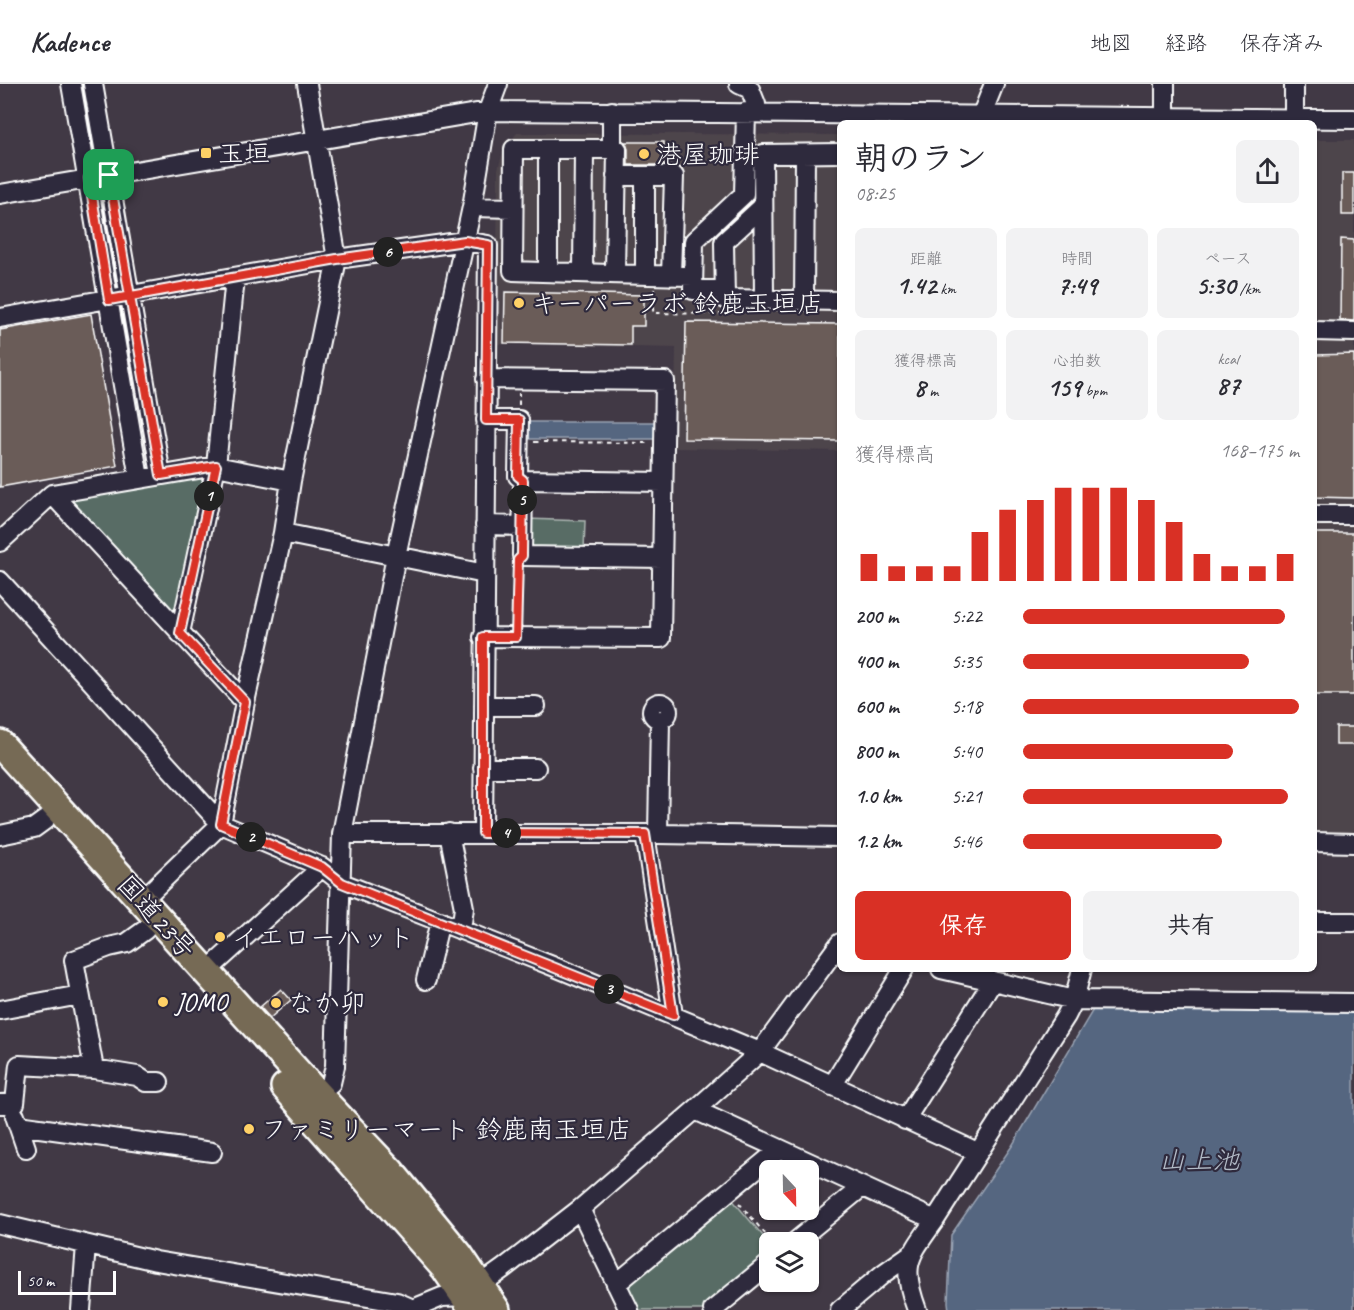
<!DOCTYPE html>
<html lang="ja">
<head>
<meta charset="utf-8">
<style>
  body { margin:0; font-family:Caveat,"Klee One",sans-serif; background:#f2f2f3; color:#2b2b33; height:100vh; display:flex; flex-direction:column; font-size:22px; white-space:nowrap }
  * { box-sizing:border-box; margin:0 }
  p { font-size:20px; color:#7c7c81 }
  .icon { flex:none; width:33px; height:33px; fill:none; stroke:currentColor; stroke-width:2; stroke-linecap:round; stroke-linejoin:round }
  .map { position:relative; flex:1; overflow:hidden }
  .side { position:absolute; left:837px; top:36px; width:480px; height:852px; display:flex; flex-direction:column; background:#fff; border-radius:9px; box-shadow:0 2px 4px #0004 }
  .side>* { flex:none }
  .needle { width:39px; rotate:158deg }
  .buttons { position:absolute; left:759px; top:1076px; display:grid; gap:12px }
  .buttons a { display:grid; place-items:center; width:60px; height:60px; border-radius:9px; background:#fff; box-shadow:0 2px 4px #0004; font-size:30px }
  .scale { position:absolute; left:18px; bottom:15px; width:98px; box-sizing:border-box; padding-left:6px; border:3px solid #fff; border-top:0; font-size:16px; line-height:21px; white-space:nowrap; color:#fff; -webkit-text-stroke:4px #2f2a3d; paint-order:stroke }
  .pin { position:absolute; display:grid; place-items:center; width:51px; height:51px; color:#fff; margin:-26px; border-radius:12px; box-shadow:0 3px 9px #0006 }
  .km { position:absolute; width:30px; height:30px; margin:-15px; border-radius:50%; background:#222; color:#fff; font-size:16px; line-height:30px; text-align:center }
  .round { display:grid; place-items:center; flex:none; width:63px; height:63px; border-radius:9px; background:#f2f2f3 }
  .overview { display:flex; align-items:center; justify-content:space-between; height:102px; padding:0 18px }
  h1 { font-size:33px; font-weight:800; line-height:45px }
  .figures { display:grid; grid-template-columns:repeat(3,1fr); gap:9px; height:102px; padding:6px 18px }
  .figures div { display:grid; align-content:center; border-radius:9px; background:#f2f2f3; text-align:center }
  .figures b { font-size:26px; font-weight:800 }
  .figures small { font-size:16px; font-weight:400 }
  .figures p { font-size:16px }
  .chart { height:168px; padding:12px 18px }
  .chart p { display:flex; justify-content:space-between }
  .chart svg { width:100%; height:108px; margin-top:6px; stroke:#d93025; stroke-width:6 }
  .button { display:flex; gap:12px; margin-top:auto; padding:12px 18px }
  .button a { flex:1; height:69px; border-radius:9px; background:#d93025; color:#fff; font-size:24px; font-weight:800; line-height:69px; text-align:center }
  .button a+a { background:#f2f2f3; color:#2b2b33 }
  ul { padding:0 18px; list-style:none; font-size:20px }
  li { display:grid; grid-template-columns:96px 72px 1fr; align-items:center; height:45px }
  li i { height:15px; border-radius:8px; background:#d93025 }
  header { display:flex; align-items:center; gap:36px; box-sizing:border-box; height:84px; padding:0 30px; background:#fff; border-bottom:2px solid #e1e1e2 }
  header strong { font-size:28px }
  nav { display:flex; gap:33px; margin-inline-start:auto; font-size:21px }
  .map>svg:first-child { display:block }
</style>
</head>
<body>
<header>
<strong>Kadence</strong>
<nav><a>地図</a><a>経路</a><a>保存済み</a></nav>
</header>
<div class="map">
<svg width="1354" height="1226" viewBox="0 0 1354 1226">
  <rect width="100%" height="100%" fill="#413945"/>
  <filter id="ink" filterUnits="userSpaceOnUse"><feTurbulence type="fractalNoise" baseFrequency=".0167" numOctaves="2"/><feDisplacementMap in="SourceGraphic" scale="12" xChannelSelector="R" yChannelSelector="G"/><feConvolveMatrix kernelMatrix="1 2 1 2 8 2 1 2 1" color-interpolation-filters="sRGB"/></filter>
  <g filter="url(#ink)">
    <path fill="#4d444b" d="M517 49 840 51V367L674 364 676 264 496 260 498 85 504 64Z
      M1314 56H1354V752L1314 751Z"/>
    <path fill="#586c65" stroke="#acb6b2" stroke-width="1.5" d="M205 391 209 395 173 536 68 420 69 411Z
      M527 435 585 437 584 467H537L527 458Z
      M730 1113 769 1159V1173L705 1226H635L625 1205 628 1198Z"/>
    <path fill="#556680" stroke="#99a3b3" stroke-width="1.5" d="M528 338H658V355H529Z
      M1094 924 1354 926V1226H949L948 1218 951 1151 1012 1062Z"/>
    <path fill="#6a5c59" stroke="#fff" stroke-width="1.5" d="M625 58H664V81H628V65Z
      M1342 89H1354V131H1342Z
      M1341 155 1354 156V237L1340 236Z
      M505 208 644 211V242H631V261L504 259Z
      M91 230 117 382 0 403V246Z
      M686 238 840 240V357L684 355Z
      M1354 270V414L1314 413V271Z
      M1314 449H1354V611H1314Z
      M1336 643H1354V661H1336Z
      M281 905 291 916 270 934 260 923Z"/>
    <g fill="none" stroke-linecap="round" stroke-linejoin="round">
      <defs>
        <path id="minor" d="M71 0 139 394
          M93 0 161 391
          M739 0 750 5 756 20V28
          M1165 0V33
          M1294 0V34
          M982 30 994 0
          M548 65V188
          M612 65V27
          M616 92H674L671 192
          M0 110 488 27 1354 35
          M763 122 724 158 725 215 840 217
          M472 123 513 124
          M583 189 584 65
          M615 190 617 65H514L513 187C573 189 633 191 693 192
          M645 191V92
          M725 206H693L694 157 744 110 746 28
          M764 216 763 70 840 69
          M804 216 805 70
          M0 234 337 175 465 157 488 161 483 749
          M1314 247 1354 248
          M486 336H519L518 392 523 396 522 472 662 474
          M523 396 663 398
          M52 410 245 618
          M1314 431H1354
          M485 441 522 442
          M283 449 485 490
          M0 458 52 410 216 382 291 397
          M0 497 221 740 322 783 342 799 555 883 760 968 977 1068
          M180 549 216 382 235 194
          M483 553 661 554 665 297 486 295
          M652 627a8 8 0 1 1 16 0a8 8 0 1 1-16 0Z
          M484 622H536
          M483 684H536
          M449 749 464 824 461 846
          M342 750H658L840 753
          M645 750 673 931
          M658 750 660 636
          M0 751 34 744 45 736
          M1314 758 1354 759
          M141 817 221 740 245 618 283 449 291 397 337 175 307 0
          M1314 838H1354
          M941 885 1074 916 1354 919
          M206 888 322 783
          M426 896 440 837
          M0 926 80 911
          M94 985 74 876 109 863 127 859 145 846
          M832 1002 904 885
          M309 1018 331 999 335 982 342 750 396 472 472 123 488 27 498 0
          M0 1020 15 1019 19 981 94 985 137 992 146 998H159
          M695 1026 935 1136 1066 932 1074 916 1082 885
          M15 1032 26 1064
          M905 1036 993 897
          M18 1041 212 1068
          M580 1125 629 1226
          M0 1140 156 1177 397 1218 413 1225 442 1213 465 1212 504 1184 580 1125 695 1026 760 968 840 859
          M795 1158 862 1103
          M616 1200 780 1065
          M81 1226 86 1161
          M713 1226 770 1179
          M840 1226 884 1189 911 1170
          M917 1226C900 1180 909 1173 935 1136"/>
        <path id="highway" d="M0 660 318 1011 390 1087 459 1171 496 1226
          M285 1003 445 1184 474 1226"/>
      </defs>
      <use href="#minor" stroke="#fff" stroke-width="22"/>
      <use href="#highway" stroke="#fff" stroke-width="32"/>
      <path stroke="#fff" stroke-width="2" stroke-dasharray="4.5 4.5" stroke-linecap="butt" d="M654 205 653 229 720 230
        M519 321V309
        M534 358 649 359
        M517 538V487
        M739 1119 772 1158"/>
      <use href="#minor" stroke="#2f2a3d" stroke-width="18"/>
      <use href="#highway" stroke="#766a54" stroke-width="27"/>
    </g>
  </g>
  <g fill="none" stroke-linecap="round" stroke-linejoin="round" filter="url(#ink)">
    <defs>
      <path id="route" d="M109 91 161 391 216 382 180 549 245 618 221 740 322 783 342 799 673 931 645 750 483 749V553H516L518 476 522 472 523 396 518 392 519 336H486L488 161 465 157 337 175 109 216 89 94 109 91"/>
    </defs>
    <use href="#route" stroke="#fff" stroke-width="12"/>
    <use href="#route" stroke="#d93025" stroke-width="8"/>
  </g>
  <g fill="#ffd166" stroke="#2f2a3d" stroke-width="2">
    <rect x="200" y="63" width="12" height="12" rx="3"/>
    <circle cx="644" cy="70" r="6"/>
    <circle cx="519" cy="219" r="6"/>
    <circle cx="220" cy="853" r="6"/>
    <circle cx="163" cy="918" r="6"/>
    <circle cx="276" cy="919" r="6"/>
    <circle cx="249" cy="1045" r="6"/>
  </g>
  <g text-anchor="middle" dominant-baseline="central" stroke-width="4.5" stroke-linejoin="round" paint-order="stroke">
    <g font-size="26" fill="#fff" stroke="#2f2a3d" text-anchor="start">
      <text x="218" y="69">玉垣</text>
      <text x="656" y="70">港屋珈琲</text>
      <text x="531" y="219">キーパーラボ 鈴鹿玉垣店</text>
      <text x="232" y="853">イエローハット</text>
      <text x="175" y="918">JOMO</text>
      <text x="288" y="919">なか卯</text>
      <text x="261" y="1045">ファミリーマート 鈴鹿南玉垣店</text>
    </g>
    <g font-size="26" fill="#fff" stroke="#2f2a3d">
      <text transform="translate(156 833) rotate(48)">国道23号</text>
    </g>
    <g font-size="27" font-style="italic" fill="#b2bac6" stroke="#2f2a3d">
      <text x="1199" y="1076">山上池</text>
    </g>
  </g>
</svg>
<div class="buttons">
<a><svg class="needle" viewBox="-14 -14 28 28"><path d="M0-13l5 13h-10z" fill="#e53935"/><path d="M0 13l5-13h-10z" fill="#7c7c81"/></svg></a>
<a><svg class="icon" aria-label="layers" viewBox="0 0 24 24"><path d="M12 4l9 5-9 5-9-5zM3 14l9 5 9-5"/></svg></a>
</div>
<div class="scale">50 m</div>
<div class="pin" style="left:109px;top:91px;background:#1e9e55"><svg class="icon" aria-label="arrive" viewBox="0 0 24 24"><path d="M6 21V4h12l-3 4 3 4H6"/></svg></div>
<b class="km" style="left:209px;top:412px">1</b>
<b class="km" style="left:251px;top:753px">2</b>
<b class="km" style="left:609px;top:905px">3</b>
<b class="km" style="left:506px;top:749px">4</b>
<b class="km" style="left:522px;top:416px">5</b>
<b class="km" style="left:388px;top:168px">6</b>
<section class="side">
<div class="overview"><div><h1>朝のラン</h1><p>08:25</p></div><a class="round"><svg class="icon" aria-label="share" viewBox="0 0 24 24"><path d="M12 15V3M7 8l5-5 5 5M5 13v7h14v-7"/></svg></a></div>
<div class="figures">
<div><p>距離</p><b>1.42<small> km</small></b></div>
<div><p>時間</p><b>7:49</b></div>
<div><p>ペース</p><b>5:30<small> /km</small></b></div>
</div>
<div class="figures">
<div><p>獲得標高</p><b>8<small> m</small></b></div>
<div><p>心拍数</p><b>159<small> bpm</small></b></div>
<div><p>kcal</p><b>87</b></div>
</div>
<div class="chart"><p><span>獲得標高</span>168–175 m</p>
<svg viewBox="0 0 160 44" preserveAspectRatio="none"><path d="M5 44V33M15 44V38M25 44V38M35 44V38M45 44V24M55 44V15M65 44V11M75 44V6M85 44V6M95 44V6M105 44V11M115 44V20M125 44V33M135 44V38M145 44V38M155 44V33"/></svg>
</div>
<ul>
<li><b>200 m</b>5:22<i style="width:95%"></i></li>
<li><b>400 m</b>5:35<i style="width:82%"></i></li>
<li><b>600 m</b>5:18<i style="width:100%"></i></li>
<li><b>800 m</b>5:40<i style="width:76%"></i></li>
<li><b>1.0 km</b>5:21<i style="width:96%"></i></li>
<li><b>1.2 km</b>5:46<i style="width:72%"></i></li>
</ul>
<div class="button"><a>保存</a><a>共有</a></div>
</section>
</div>
</body>
</html>
